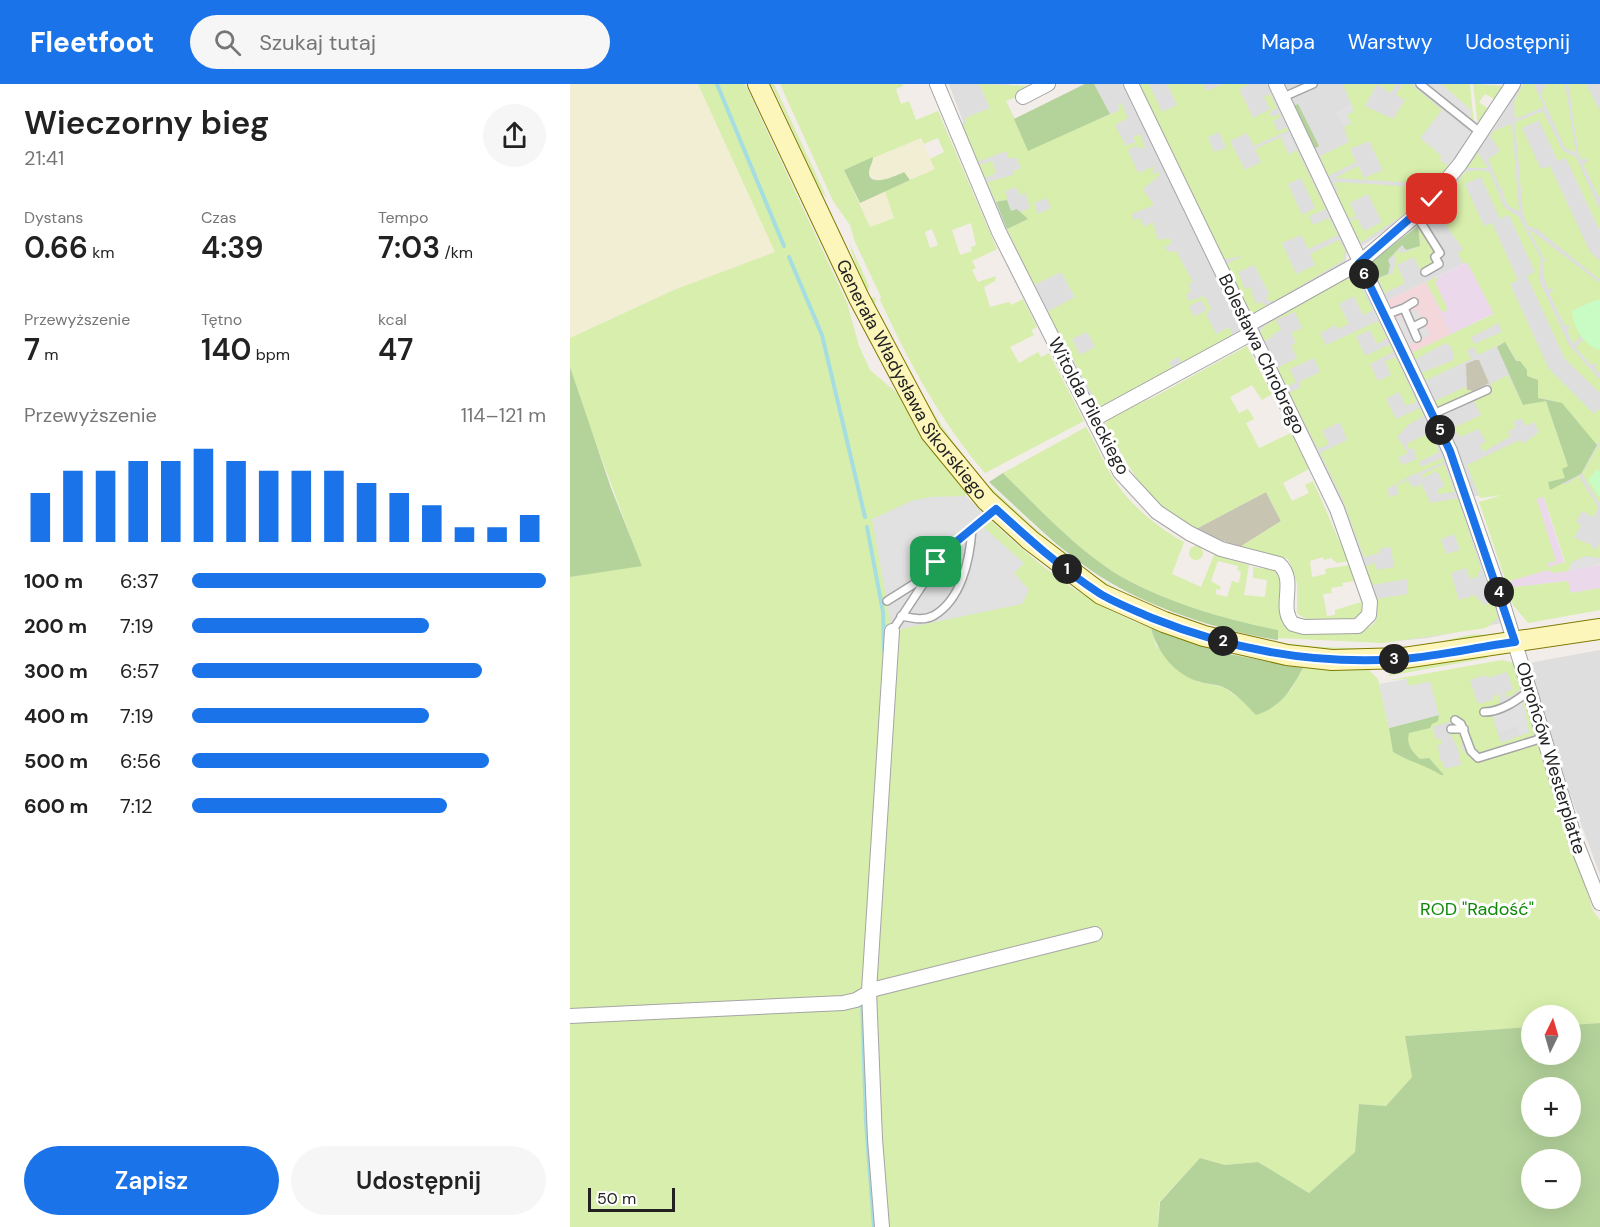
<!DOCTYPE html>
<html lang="pl">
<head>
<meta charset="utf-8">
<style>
  body { margin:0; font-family:"DM Sans",sans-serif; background:#f6f6f6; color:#222; height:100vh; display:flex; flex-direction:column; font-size:22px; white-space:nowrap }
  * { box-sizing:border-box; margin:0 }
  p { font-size:20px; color:#767676 }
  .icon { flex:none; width:33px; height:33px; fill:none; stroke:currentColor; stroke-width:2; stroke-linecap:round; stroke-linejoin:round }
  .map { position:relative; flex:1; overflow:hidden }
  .drawer { display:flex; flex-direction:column; background:#fff; width:570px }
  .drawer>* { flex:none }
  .needle { width:39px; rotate:5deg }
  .controls { position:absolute; left:951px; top:921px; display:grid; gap:12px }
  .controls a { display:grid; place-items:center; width:60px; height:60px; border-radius:50%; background:#fff; box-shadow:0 6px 24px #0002; font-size:30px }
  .scale { position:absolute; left:18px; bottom:15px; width:87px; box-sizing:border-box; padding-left:6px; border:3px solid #212121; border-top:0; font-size:16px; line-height:21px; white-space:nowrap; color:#212121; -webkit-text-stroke:4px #fff; paint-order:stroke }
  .pin { position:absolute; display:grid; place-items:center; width:51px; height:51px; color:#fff; margin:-26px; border-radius:12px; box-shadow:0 3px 9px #0006 }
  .km { position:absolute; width:30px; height:30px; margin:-15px; border-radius:50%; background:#222; color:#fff; font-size:16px; line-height:30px; text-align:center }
  .round { display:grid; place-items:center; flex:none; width:63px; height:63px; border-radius:32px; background:#f6f6f6 }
  .overview { display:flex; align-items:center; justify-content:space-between; height:102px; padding:0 24px }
  h1 { font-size:33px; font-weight:600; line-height:45px }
  .figures { display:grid; grid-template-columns:repeat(3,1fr); gap:9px; height:102px; padding:6px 24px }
  .figures div { display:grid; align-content:center }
  .figures b { font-size:30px; font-weight:600 }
  .figures small { font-size:16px; font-weight:400 }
  .figures p { font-size:16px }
  .chart { height:168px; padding:12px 24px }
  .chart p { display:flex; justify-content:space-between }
  .chart svg { width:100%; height:108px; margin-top:6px; stroke:#1a73e8; stroke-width:6 }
  .cta { display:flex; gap:12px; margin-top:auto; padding:12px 24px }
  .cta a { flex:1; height:69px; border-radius:36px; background:#1a73e8; color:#fff; font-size:24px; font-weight:600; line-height:69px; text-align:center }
  .cta a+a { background:#f6f6f6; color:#222 }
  ul { padding:0 24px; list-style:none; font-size:20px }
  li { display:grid; grid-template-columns:96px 72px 1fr; align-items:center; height:45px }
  li i { height:15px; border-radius:8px; background:#1a73e8 }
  header { display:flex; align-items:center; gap:36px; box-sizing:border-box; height:84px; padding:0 30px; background:#1a73e8; color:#fff }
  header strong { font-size:28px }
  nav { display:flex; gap:33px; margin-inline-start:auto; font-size:21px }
  .search { width:420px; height:54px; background:#f6f6f6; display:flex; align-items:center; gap:15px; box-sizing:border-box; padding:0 21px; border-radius:33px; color:#767676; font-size:22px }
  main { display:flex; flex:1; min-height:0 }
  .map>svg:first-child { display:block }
</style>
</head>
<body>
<header>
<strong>Fleetfoot</strong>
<div class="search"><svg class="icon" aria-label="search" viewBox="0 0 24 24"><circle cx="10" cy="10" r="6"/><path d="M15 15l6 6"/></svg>Szukaj tutaj</div>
<nav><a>Mapa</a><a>Warstwy</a><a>Udostępnij</a></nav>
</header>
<main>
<section class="drawer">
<div class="overview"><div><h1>Wieczorny bieg</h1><p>21:41</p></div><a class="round"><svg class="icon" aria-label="share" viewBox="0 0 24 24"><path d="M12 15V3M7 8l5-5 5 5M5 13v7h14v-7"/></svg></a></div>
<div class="figures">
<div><p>Dystans</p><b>0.66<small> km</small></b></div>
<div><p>Czas</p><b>4:39</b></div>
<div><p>Tempo</p><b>7:03<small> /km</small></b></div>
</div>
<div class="figures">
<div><p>Przewyższenie</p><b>7<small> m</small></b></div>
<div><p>Tętno</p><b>140<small> bpm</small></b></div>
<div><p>kcal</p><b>47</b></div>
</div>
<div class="chart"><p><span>Przewyższenie</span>114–121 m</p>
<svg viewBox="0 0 160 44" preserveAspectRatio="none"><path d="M5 44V24M15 44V15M25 44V15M35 44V11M45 44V11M55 44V6M65 44V11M75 44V15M85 44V15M95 44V15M105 44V20M115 44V24M125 44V29M135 44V38M145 44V38M155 44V33"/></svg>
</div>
<ul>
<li><b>100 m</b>6:37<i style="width:100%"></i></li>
<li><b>200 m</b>7:19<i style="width:67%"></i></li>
<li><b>300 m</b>6:57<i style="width:82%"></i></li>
<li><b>400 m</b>7:19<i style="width:67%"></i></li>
<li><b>500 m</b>6:56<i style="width:84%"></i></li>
<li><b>600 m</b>7:12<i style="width:72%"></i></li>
</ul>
<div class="cta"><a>Zapisz</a><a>Udostępnij</a></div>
</section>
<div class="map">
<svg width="1030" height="1143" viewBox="0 0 1030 1143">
  <rect width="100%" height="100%" fill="#f2ede8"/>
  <path fill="#dfdede" d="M379 0H439L436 17 445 35 514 0H552L667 233 673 246 670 250 531 325 527 324 439 153 392 43 393 38Z
    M567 0H697L777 164 776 177 752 194 680 231Z
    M713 0H843L904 50 873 97 836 133 792 162Z
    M952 0H1030V480L1002 487 972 408 904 412 870 328 841 269 923 230 897 178 816 217 798 180 857 131 923 46Z
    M785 191 790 194 874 370 932 539 858 554 807 559 805 532 772 421 688 243 758 202Z
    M1030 566V791L981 659 871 691 823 668 860 597Z"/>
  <path fill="#f3d7da" d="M856 198 881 250 841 269 816 217Z"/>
  <path fill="#ebd9eb" d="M897 178 924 229 881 250 856 198Z
    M972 408 997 486 1030 481V504L1001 509 998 497 937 504 936 498H941L957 421Z"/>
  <path fill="#c7c4b2" d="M905 276H909L919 299 903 307 897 306 896 280Z
    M696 408 711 437 670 463 624 446Z"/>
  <path fill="#f1eed3" d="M0 0H128L206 168 104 206 0 254Z
    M351 54 365 85 340 96 333 88 318 96H307L301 92 299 87 303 73Z
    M315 107 324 134 300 143 290 119Z"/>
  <path fill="#d7eeac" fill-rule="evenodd" d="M128 0H175L277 219 289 262 300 286 327 309 375 384 397 408 395 411C449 465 507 518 581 544L586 562 628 598 653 603 671 615 686 631 721 606 733 584 799 586 808 595 819 644 869 631 838 602 836 595 820 596 932 576 944 579 953 604 937 614 935 608 943 606 937 588 917 594 915 591 900 596 908 620 923 616V612L930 610 929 621 916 625V631H922L931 659 959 648 952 622 955 614 966 650 913 671C900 665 899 652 895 639L879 638 862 643 866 655 870 654 872 660 868 661 870 677H873L875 685 891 681 888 664 880 650 889 648 894 657 891 661C894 669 900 675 908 677L969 657 1023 827 1030 836V939L1001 941 1000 932H962L961 943 835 952 842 993 816 1022 789 1020 785 1068 739 1109 688 1078 655 1081 630 1074 589 1118 588 1143H0V493L71 481 9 313 0 283V254L104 206 205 168Z
    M201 0H204L257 114 250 106Z
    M210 0H332L333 2 326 5 331 20 339 17 346 36 368 27 427 165 402 177 406 184 402 186 408 198 426 192 425 197 414 203 420 223 439 218 441 221 453 215 467 243 461 246 464 251 440 263 449 279 468 268 471 273 479 269 514 337 415 389C370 337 339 278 310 216L311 213 285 158 280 141 263 117ZM351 54 354 60 368 54 374 68 360 75 365 85 315 107 324 134 300 143 274 86ZM401 139 406 161 401 163 402 167 390 171 382 146ZM362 145 368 161 360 164 355 148Z
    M409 0 460 2 462 7 436 17 458 66 550 26 548 21 551 19 558 34 545 41 556 62 566 58 563 53 570 50 575 63 569 65 567 61 558 66 568 89 584 82 582 90 589 88 590 91 573 105 584 121 562 130 564 136 570 134 574 143 583 138 588 156 599 154 602 159 594 163 598 168 606 167 623 198 618 200 621 208 616 210 619 217 635 212 641 225 636 230 646 250 659 243 663 251 612 279 608 273 599 278 602 284 529 323 477 228 505 213 491 188 464 201 437 145 458 135 449 129 460 124 455 109 450 111 446 103 435 107 438 115 426 118 417 98 444 91 443 87 451 84 446 73 439 75 436 67 407 78 393 43 396 38 395 34 420 24ZM477 114 481 124 468 130 464 119ZM631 216 637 226 624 233 619 222ZM517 248 525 263 510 271 502 255Z
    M567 0H579L592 28 607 21 597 0H633L637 7 652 0H679L669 5 683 34 700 25 694 13 700 10 707 24 699 28 702 33 709 30 711 33 703 37 708 47 718 43 719 46 684 62 677 49 660 57 675 86 691 78 685 65 711 53 718 70 727 66 756 125 739 132 743 141 759 134 768 151 738 165 731 151 712 159 726 190 745 181 740 170 769 156 775 166 774 176 705 217 696 216 699 209 684 181 668 188 675 205 680 203 686 220 691 218 696 221 697 224 680 231 657 180 674 171 653 176ZM649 48 656 64 644 68 638 53ZM731 94 745 124 732 131 718 100Z
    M773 0H826L821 9 807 0 795 22 823 35 835 16 826 11 832 0H841L872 26 851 53 872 73 870 76 878 82 865 100 765 94 788 82 794 94 813 86 799 57 780 65 786 78 758 92 750 72 779 58 774 43 781 39 777 31 784 27Z
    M871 0H900L904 41 900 38 901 26Z
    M903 0 934 2 926 16 915 10 909 18 920 26 908 42Z
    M953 0H964L974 23 945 35 944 18Z
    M976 0H995L1006 69 995 64 971 10Z
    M998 0H1016L1030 27 1029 113 1013 80 1018 78 1016 74 1011 75 1009 72Z
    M973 27 993 67 1006 73 1030 126V147L996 74 988 77 969 36 952 44 971 85 980 82 1020 168 1030 177V196L967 145 958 142 953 130 945 38Z
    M942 40 949 127 938 122 932 107 935 105H931L918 75 928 69 929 65 920 52 925 46Z
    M908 69 918 84H897Z
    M422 77 426 89 415 94 409 81Z
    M908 86 920 88 934 123 949 133 971 175 969 196 999 261 1030 296V309L995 275 957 192 965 188 939 131 930 135 911 93 895 100 914 142 922 139 948 196 940 200 979 285 1024 330 1030 324V356L1027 361C1006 341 1001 316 968 314V296L957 292 935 258 908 271 904 263 897 266 901 275 855 297 851 289 884 276 882 264 876 259 844 276 841 269 924 230 897 178 893 180 888 169 893 165 866 127 895 88ZM929 239 932 248 904 260 901 253Z
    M766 98 865 104 839 127 792 158 788 157 779 138 787 134 794 147 812 138 798 110 780 119 786 132 779 135 766 109 768 107 766 102 763 101Z
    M848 142 863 167 859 173 862 179 850 186 844 173 827 181 835 199 814 209 808 194 823 189 826 177 824 171 828 166 831 169 844 165 851 157Z
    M959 145 1030 199V290L1025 284 1027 281 1024 279 1021 281 1006 264 1015 252 1012 251 1003 260 997 246 1000 244 998 241 995 242 979 209 983 208 982 204 978 205 974 193V177L977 175 973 174Z
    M279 158 299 202 298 207 290 195Z
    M786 193 803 226 793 231 784 212 769 220 779 240 768 245 766 241 750 249 756 261 808 237 817 254 807 260 800 246 786 252 795 272 820 260 823 268 800 280 808 297 821 291 815 277 826 273 847 318 836 322 829 308 816 315 826 335 850 324 854 332 838 341 827 353 838 369 828 373 832 381 847 375 844 367 846 365H839L836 360 861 348 869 368 849 378 851 383 872 374 874 378 838 393 817 405 820 413 829 410 826 401 840 395 838 398 844 403 850 402 849 396 861 419 888 414 911 485 907 493 900 495 896 484 881 489 889 516 905 511 914 521 923 518 928 534 916 544 813 559 708 554V546C657 536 605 521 559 497 515 474 468 424 433 389L516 343C527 361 535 383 547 400 563 424 590 445 614 458L602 490 631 503 644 471 679 481 674 511 695 513 697 496 683 494V483L694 485 695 481C718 490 708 498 712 516 714 527 728 539 734 548 750 549 803 555 807 533 809 525 807 524 806 515L838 510 837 495 801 501 796 482 805 479 807 486 824 483 821 463 809 465V469L794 473 772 414 750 369 777 356 770 338 752 347 759 360 748 365 719 309 731 303 729 298 750 288 744 274 720 285 726 298 716 303 707 284 727 274 721 261 726 259 721 249 732 244 725 228 706 236 711 246 702 251V253L694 257 690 249 694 242 772 197ZM884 450 890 466 876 470 871 455ZM648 477 668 482 667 486 671 488 669 499 662 497 657 513 646 510V505L650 506 651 503 641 497Z
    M867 193 868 196 865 198 878 226 872 228 856 198Z
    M300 213 306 214 305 220C335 282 366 341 412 394L409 395 352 317Z
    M677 262 702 310 692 316 682 301 660 313 669 329 678 325 684 335 676 339 689 364 721 349 739 385 713 399 722 417 739 409 735 401 743 397 778 477 767 479 761 474 754 476 753 473 740 477 742 493 756 490 755 485 779 481 784 497 772 499 773 502 761 504 762 509 753 510 757 532 765 531V526L791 518 792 529 785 536C767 537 742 543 727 529V499L718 475 670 463 711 437 696 408 624 446C578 419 559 385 535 340L541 332 584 313Z
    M938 291 953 321 976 317 998 382 995 394 978 398 997 400 1011 390 1009 393 1028 423 1024 433 1012 427 1006 438 1011 441 1004 454 1022 461 1021 463 1026 466 1030 459V474L1015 472 1001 479 998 487 983 489 978 486 936 498 909 418 932 411 910 414 897 381 950 356 953 360 969 348 964 338 956 342 951 334 943 338 946 343 937 348 941 352 913 368 910 361 916 358 909 345 890 353 883 344 911 331 903 315 922 306 920 300ZM974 413 995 478 978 483V479L986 477 968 419V414Z
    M895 303 897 306 903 307 868 323 865 317Z
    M1030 359V420L1012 390Z
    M874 380 885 408 869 410 867 406 875 402 867 387 853 394 851 391Z
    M416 403H420C458 437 496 475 540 501 613 544 706 565 790 564 814 564 839 563 863 560 878 557 903 547 916 552 889 556 862 563 834 565 726 571 615 549 521 493Z
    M619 469a7 7 0 1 1 14 0a7 7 0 1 1-14 0Z
    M998 497 1001 509 1030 504V526L958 539 943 521 937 504Z
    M919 571 917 574 818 592 824 585Z"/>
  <path fill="#b4d39b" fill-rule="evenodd" d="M515 0H524L540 30 458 67 444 35Z
    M728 20 749 62 744 65 723 22Z
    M303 73C303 78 299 84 299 88 298 105 328 91 334 88L340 96 290 119 274 86Z
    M437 116 441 127 447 125 458 135 437 145 426 118Z
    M848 142 850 162 836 166 832 161 818 176 820 181 818 190 808 194 802 177Z
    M935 258 946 277H950L957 286V292L968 296V314L992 319 1027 361 1011 390 980 406 978 398 995 394 992 385 998 382 976 317 953 321 927 263Z
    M0 283 41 404 72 482 0 493Z
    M433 389C468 424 515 474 559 497 605 521 657 536 708 546V556C652 548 578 523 531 493 490 467 455 431 419 398Z
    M581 544 659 570 733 584C721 606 711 623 686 631 676 621 666 609 653 603 646 600 637 600 630 598 605 591 587 568 581 544Z
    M869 631 868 637 862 640 860 644 839 649C836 661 842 667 850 675L859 674 874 691H871C855 681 840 678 823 668L819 644Z
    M1030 939V1143H588L590 1118 630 1074 655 1081 688 1078 739 1109 785 1068 789 1020 816 1022 842 993 835 952 961 943 962 970H1000L1001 941ZM962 1004H1000V1042H962ZM962 1076H1000V1114H962Z"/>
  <path fill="#c9fcc4" d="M1026 216H1030V266C1014 262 1003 243 1002 227Z
    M1027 385 1030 388V414L1018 396Z"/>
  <path fill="#e1e1e1" d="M857 0H871L892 18 901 26 900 38Z
    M781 20 784 27 777 31 781 39 774 43 766 28Z
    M872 26 902 50 878 82 870 76 872 72 851 55Z
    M720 49 727 66 719 70 711 53Z
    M847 225 860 251 839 261 827 235Z
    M396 412 418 434 410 440 454 479 444 489 459 506 452 520 322 547 302 435 341 417 360 413Z
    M1014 473 1030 474V480L998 487 1004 476 1006 478Z
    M837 595 839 602 860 597 869 631 819 644 809 600Z
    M952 612 959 648 951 652 947 642 929 648 921 628Z"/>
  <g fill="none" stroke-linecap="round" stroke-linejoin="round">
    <path stroke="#a6dde1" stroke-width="4" d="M147 0 214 162
      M219 173 252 251 295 433
      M297 443 313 528 314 567
      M292 916 296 1038 304 1143"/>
    <defs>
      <path id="lane" d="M850 0 911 49
        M718 11 743 0
        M850 137 870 169 865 173 869 180 855 188
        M834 224 844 218
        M815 231 834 224 847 254
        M843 243 853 238
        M870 327 917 306
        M317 517 355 493
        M331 532C342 534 353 537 363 532 392 516 400 474 402 445
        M322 547 375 467 425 427
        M914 628C931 628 946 617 959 607
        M885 636 891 640 901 667 908 674 973 654
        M881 645H894"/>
      <path id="street" d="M367 0 429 148 550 388 587 428 619 449 651 465 709 480C728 497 707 523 723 540L734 543 788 542 799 531 800 518 767 425 561 0
        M706 0 880 367 927 501 1006 758 1030 819
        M453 13 478 0
        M678 241 789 179 851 127 890 80 943 0
        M524 335 682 249
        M0 932 273 919 286 916 305 905 525 850
        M312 1143 305 1055 299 907 322 547"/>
      <g id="secondary">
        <path id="s1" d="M188 0 289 214 361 349 416 416 460 456 531 510 594 538 634 552 717 571 762 576 834 574 1030 545"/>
      </g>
    </defs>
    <use href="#lane" stroke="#a5a5a5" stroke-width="10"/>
    <use href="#street" stroke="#a5a5a5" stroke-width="16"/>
    <use href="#secondary" stroke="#817a00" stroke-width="22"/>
    <use href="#lane" stroke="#fff" stroke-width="7"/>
    <use href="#street" stroke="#fff" stroke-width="14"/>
    <use href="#secondary" stroke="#fdf6bb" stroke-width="20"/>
  </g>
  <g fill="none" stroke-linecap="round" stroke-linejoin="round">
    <defs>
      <path id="route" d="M366 478 375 467 426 425C459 455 492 485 529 509 545 519 564 526 582 534 662 566 746 581 832 575 870 572 907 563 945 558L880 367 789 179 862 115"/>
    </defs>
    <use href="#route" stroke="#fff" stroke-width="12"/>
    <use href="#route" stroke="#1a73e8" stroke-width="8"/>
  </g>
  <g text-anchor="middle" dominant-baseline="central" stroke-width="6" stroke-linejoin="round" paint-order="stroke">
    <g font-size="18" fill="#212121" stroke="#fff">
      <text transform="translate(692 270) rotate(64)">Bolesława Chrobrego</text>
      <text stroke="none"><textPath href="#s1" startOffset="334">Generała Władysława Sikorskiego</textPath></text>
      <text transform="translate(519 322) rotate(62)">Witolda Pileckiego</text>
      <text transform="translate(981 674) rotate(73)">Obrońców Westerplatte</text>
    </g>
    <g font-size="18" fill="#108906" stroke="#fff">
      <text x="907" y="825">ROD "Radość"</text>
    </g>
  </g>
</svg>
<div class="controls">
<a><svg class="needle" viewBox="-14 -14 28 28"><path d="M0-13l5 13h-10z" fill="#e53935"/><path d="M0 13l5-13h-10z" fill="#767676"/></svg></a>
<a>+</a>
<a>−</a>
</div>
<div class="scale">50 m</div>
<div class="pin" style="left:366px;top:478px;background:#1e9e55"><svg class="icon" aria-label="arrive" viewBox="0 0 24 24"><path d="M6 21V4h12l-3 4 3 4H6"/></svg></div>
<div class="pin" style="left:862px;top:115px;background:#d93025"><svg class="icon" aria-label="check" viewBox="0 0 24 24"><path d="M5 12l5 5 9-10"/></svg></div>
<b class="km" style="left:497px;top:485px">1</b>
<b class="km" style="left:653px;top:557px">2</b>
<b class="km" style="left:824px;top:575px">3</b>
<b class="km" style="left:929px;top:508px">4</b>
<b class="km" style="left:870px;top:346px">5</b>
<b class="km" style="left:794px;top:190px">6</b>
</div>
</main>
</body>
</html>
